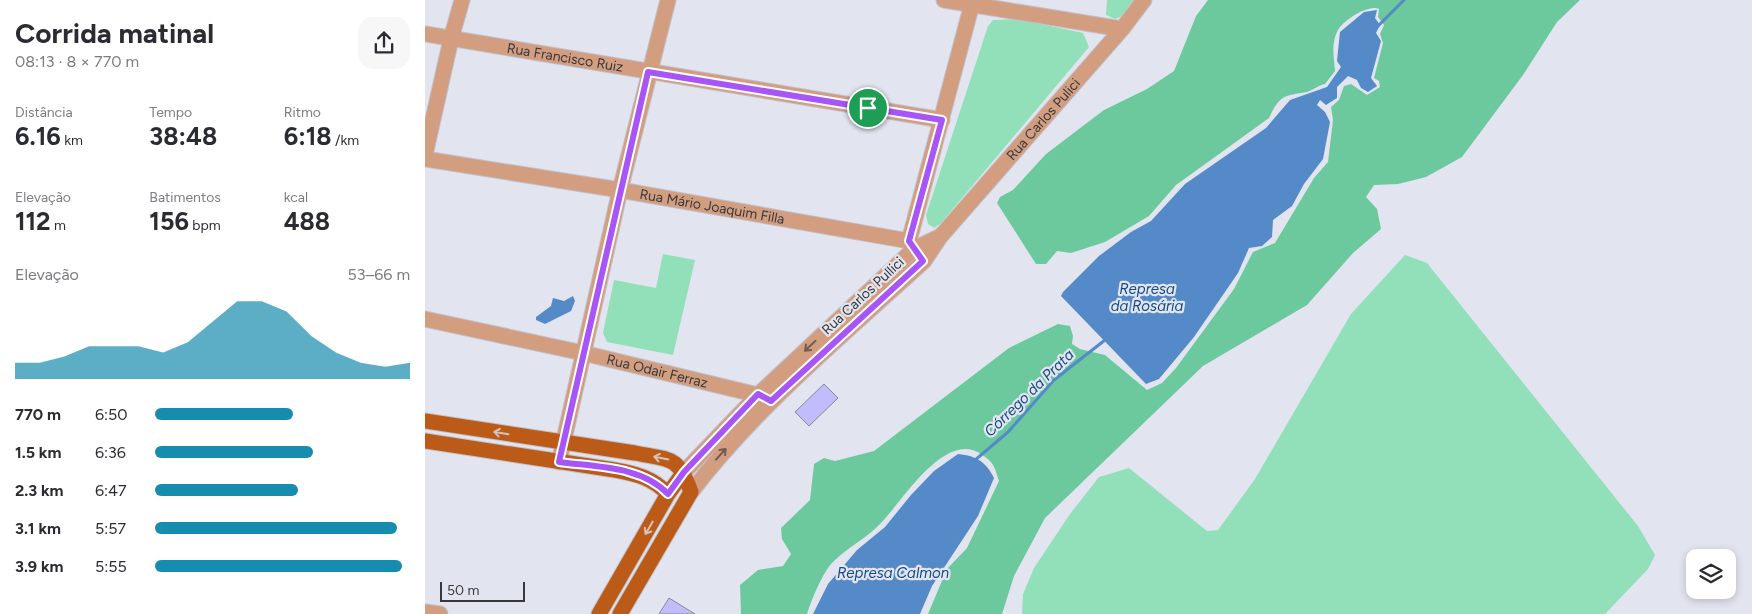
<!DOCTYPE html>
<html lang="pt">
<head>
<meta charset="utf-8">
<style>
  body { margin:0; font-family:Figtree,sans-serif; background:#f7f7f7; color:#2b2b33; height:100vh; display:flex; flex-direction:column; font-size:19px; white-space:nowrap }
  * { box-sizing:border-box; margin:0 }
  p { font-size:16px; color:#7c7c81 }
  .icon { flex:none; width:28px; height:28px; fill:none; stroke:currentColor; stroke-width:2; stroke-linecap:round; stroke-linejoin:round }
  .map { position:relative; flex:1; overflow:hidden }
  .details { display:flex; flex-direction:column; background:#fff; width:425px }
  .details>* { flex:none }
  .fabs { position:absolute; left:1261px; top:549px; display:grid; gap:10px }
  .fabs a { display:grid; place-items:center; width:50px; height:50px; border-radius:10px; background:#fff; box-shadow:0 2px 8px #0003; font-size:25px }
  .scale { position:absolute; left:15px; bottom:12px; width:85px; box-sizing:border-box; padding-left:5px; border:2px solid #37383c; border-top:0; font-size:14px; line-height:18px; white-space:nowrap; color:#37383c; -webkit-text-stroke:4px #e2e4ef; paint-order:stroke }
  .pin { position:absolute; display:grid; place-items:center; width:42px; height:42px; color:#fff; margin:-21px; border:2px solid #fff; border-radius:50%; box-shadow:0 1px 5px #0007 }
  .round { display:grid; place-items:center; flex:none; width:52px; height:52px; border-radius:15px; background:#f7f7f7 }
  .overview { display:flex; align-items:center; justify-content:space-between; height:85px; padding:0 15px }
  h1 { font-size:28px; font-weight:700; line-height:38px }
  .metrics { display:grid; grid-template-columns:repeat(3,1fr); gap:8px; height:85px; padding:5px 15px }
  .metrics div { display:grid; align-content:center }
  .metrics b { font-size:25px; font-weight:700 }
  .metrics small { font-size:14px; font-weight:400 }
  .metrics p { font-size:14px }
  .chart { height:140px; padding:10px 15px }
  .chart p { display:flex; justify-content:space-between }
  .chart svg { width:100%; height:90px; margin-top:5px; fill:#168daf; opacity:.7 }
  ul { padding:0 15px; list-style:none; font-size:16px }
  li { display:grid; grid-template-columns:80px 60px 1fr; align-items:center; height:38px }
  li i { height:12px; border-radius:6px; background:#168daf }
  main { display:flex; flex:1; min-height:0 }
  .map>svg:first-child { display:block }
</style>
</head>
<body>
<main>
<section class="details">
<div class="overview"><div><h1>Corrida matinal</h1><p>08:13 · 8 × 770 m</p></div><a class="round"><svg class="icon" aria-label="share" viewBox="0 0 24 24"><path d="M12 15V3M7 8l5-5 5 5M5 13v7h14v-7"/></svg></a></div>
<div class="metrics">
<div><p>Distância</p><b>6.16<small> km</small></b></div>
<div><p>Tempo</p><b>38:48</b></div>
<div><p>Ritmo</p><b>6:18<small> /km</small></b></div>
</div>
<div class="metrics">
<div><p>Elevação</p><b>112<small> m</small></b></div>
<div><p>Batimentos</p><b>156<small> bpm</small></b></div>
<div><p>kcal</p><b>488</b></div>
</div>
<div class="chart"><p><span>Elevação</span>53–66 m</p>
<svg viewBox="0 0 160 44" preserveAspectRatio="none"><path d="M0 44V36L10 36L20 33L30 28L40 28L50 28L60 31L70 26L80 16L90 6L100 6L110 11L120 23L130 31L140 36L150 38L160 36V44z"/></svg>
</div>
<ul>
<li><b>770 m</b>6:50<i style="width:54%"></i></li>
<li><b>1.5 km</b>6:36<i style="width:62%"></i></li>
<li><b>2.3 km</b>6:47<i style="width:56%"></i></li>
<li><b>3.1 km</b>5:57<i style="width:95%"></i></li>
<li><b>3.9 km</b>5:55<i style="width:97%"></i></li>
</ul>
</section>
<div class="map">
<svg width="1327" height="614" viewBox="0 0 1327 614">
  <rect width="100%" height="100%" fill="#e2e4ef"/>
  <path fill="#92e0b9" d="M682 0H713L704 13 690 19 681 15Z
    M593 19 658 33 664 47 516 223 509 228 503 224 501 215 563 26 568 20Z
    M238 254 270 260 248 355 182 342 178 333 189 280 231 288Z
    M980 255 1002 263 1213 526 1230 555 1223 569 1180 614H597L598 594 609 568 645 514 674 477 704 468 782 531 793 530 830 479 926 314Z"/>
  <path fill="#6cc99e" d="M783 0H1155L1132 22 1098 75 1037 157 1001 177 973 184 949 185 941 197 952 209 956 229 928 253 882 305 778 366 620 518 589 576 577 614H503L522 569 542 548 574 481C569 465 569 463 556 454 520 429 476 503 455 524 441 539 421 548 407 563 398 572 386 601 382 614H316L315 585 333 570 358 566 366 554 357 539 356 528 385 500 389 464 399 458 410 461 449 451 584 348 633 324 645 326 648 336 647 344 655 349 680 355 722 390 737 383 751 368 809 289 828 252 850 243 889 178 903 162 908 120 906 107 914 100 919 86 926 84 942 95 955 87 954 81 949 78 958 43 955 34 959 25 953 17 954 9C943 4 917 21 912 32 906 44 909 58 910 71L900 84C893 85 889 90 882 92 858 96 855 95 844 118L751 185 724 216 680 242 646 253 632 251 621 264H611L572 203 575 197 588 190 621 154 679 110 722 89 749 71 771 16Z"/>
  <path fill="#548ac7" d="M952 10 950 18 955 25 951 33 956 41 946 78 952 86 943 92 936 88 932 80 923 76 912 87V98L901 105 895 100 892 105 900 112 905 122 898 159 879 184 867 206 848 220 847 237 837 246 824 248 813 273 769 337 734 379 721 384 636 296 638 292 674 256 706 232 726 221 760 184 841 128 865 100 902 87 916 67 912 61 915 32 939 12Z
    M148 296 150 301 146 311 120 324 111 320V317L126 306 128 298 139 301Z
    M533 454C552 456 561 462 569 478L553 516 507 586 495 614H388L403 584 432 550 460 527 486 495 509 471Z"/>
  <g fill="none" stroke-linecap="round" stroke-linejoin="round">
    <path stroke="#548ac7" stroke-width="3" d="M953 26 979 0
      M549 461 583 432 629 380 680 340"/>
  </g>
  <path fill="#c1bcfb" stroke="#898993" d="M399 384 413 398 384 426 370 412Z
    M244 598 270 614H234Z"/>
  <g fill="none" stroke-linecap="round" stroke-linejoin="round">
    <defs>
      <g id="minor">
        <path d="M519 0 697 29"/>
        <path id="s1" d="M0 34 517 120"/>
        <path d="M0 155 26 39 37 0"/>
        <path id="s2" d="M0 159 195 190 484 241"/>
        <path d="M484 241 548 0"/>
        <path id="s3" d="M0 319 158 353 333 395 346 401"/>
        <path d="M134 462 195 190 243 0"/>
        <path d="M259 472 333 395 489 249 514 237"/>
        <path id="s4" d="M266 492C333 405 418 335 499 261L515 237 697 29 719 0"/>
        <path d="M0 612 15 614"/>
      </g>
      <path id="major" d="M0 421 210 453C245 460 253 455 266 492L195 614
        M0 441 190 470C212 474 228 478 243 494
        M174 614 243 494 259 472"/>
    </defs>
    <use href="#minor" stroke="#c0c2cb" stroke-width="17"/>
    <use href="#major" stroke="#c0c2cb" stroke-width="17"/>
    <use href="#minor" stroke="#d39d80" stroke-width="15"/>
    <use href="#major" stroke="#bc5b18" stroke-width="15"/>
  </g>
  <defs><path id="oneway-shaft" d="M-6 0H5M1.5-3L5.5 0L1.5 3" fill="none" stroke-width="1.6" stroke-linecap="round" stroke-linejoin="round" transform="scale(1.25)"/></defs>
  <g stroke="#6e5b54">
    <use href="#oneway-shaft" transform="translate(385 346) rotate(137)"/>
    <use href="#oneway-shaft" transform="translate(296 454) rotate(-48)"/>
  </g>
  <g stroke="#d8c2b9">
    <use href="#oneway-shaft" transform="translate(76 433) rotate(-171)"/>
    <use href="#oneway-shaft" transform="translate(236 458) rotate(-169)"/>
    <use href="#oneway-shaft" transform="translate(224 528) rotate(120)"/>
  </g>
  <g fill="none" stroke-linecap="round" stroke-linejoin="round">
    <defs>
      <path id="route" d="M223 72 517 120 484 241 498 261 346 401 333 394 259 472 243 494C217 466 171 467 134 462Z"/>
    </defs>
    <use href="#route" stroke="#fff" stroke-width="10"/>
    <use href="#route" stroke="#a855f7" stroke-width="6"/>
  </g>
  <g text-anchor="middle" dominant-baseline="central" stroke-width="4.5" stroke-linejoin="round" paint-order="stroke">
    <g font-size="14" fill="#37383c" stroke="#e2e4ef">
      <text stroke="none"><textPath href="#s1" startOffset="142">Rua Francisco Ruiz</textPath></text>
      <text stroke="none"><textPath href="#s4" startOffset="514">Rua Carlos Pulici</textPath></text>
      <text stroke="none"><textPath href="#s2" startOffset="291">Rua Mário Joaquim Filla</textPath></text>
      <text transform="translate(438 296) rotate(-43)">Rua Carlos Pullici</text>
      <text stroke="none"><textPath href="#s3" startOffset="238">Rua Odair Ferraz</textPath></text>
    </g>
    <g font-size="15" font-style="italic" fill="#114a84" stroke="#e2e4ef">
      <text x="722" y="289">Represa<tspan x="722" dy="17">da Rosária</tspan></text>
      <text transform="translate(604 393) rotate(-44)">Córrego da Prata</text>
      <text x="468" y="573">Represa Calmon</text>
    </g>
  </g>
</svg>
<div class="fabs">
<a><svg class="icon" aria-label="layers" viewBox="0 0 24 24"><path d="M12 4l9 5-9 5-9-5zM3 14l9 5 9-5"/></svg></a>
</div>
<div class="scale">50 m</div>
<div class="pin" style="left:443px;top:108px;background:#1e9e55"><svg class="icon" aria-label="arrive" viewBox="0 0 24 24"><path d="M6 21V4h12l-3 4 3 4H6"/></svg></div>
</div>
</main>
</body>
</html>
